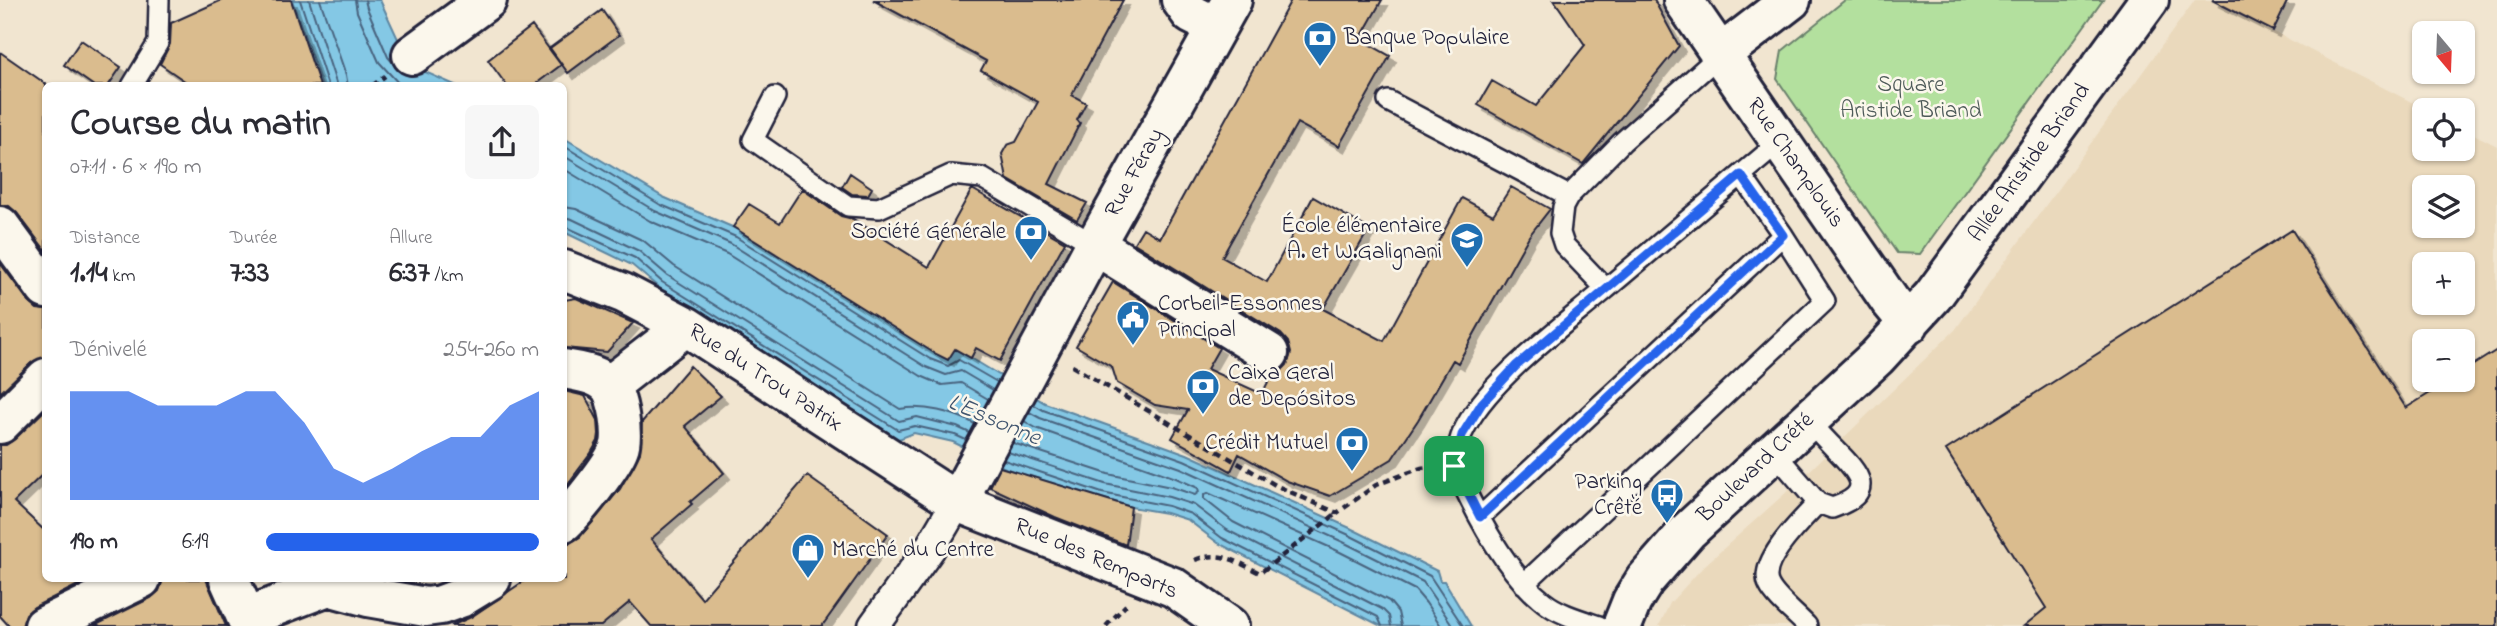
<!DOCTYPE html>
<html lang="fr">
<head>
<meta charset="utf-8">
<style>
  body { margin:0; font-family:"Indie Flower",sans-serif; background:#f7f7f7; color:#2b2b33; height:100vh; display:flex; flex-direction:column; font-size:26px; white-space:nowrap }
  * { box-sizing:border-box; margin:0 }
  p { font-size:23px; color:#7c7c81 }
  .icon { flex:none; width:38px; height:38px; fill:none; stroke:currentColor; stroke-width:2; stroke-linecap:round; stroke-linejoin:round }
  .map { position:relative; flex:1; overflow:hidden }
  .details { position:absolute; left:42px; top:82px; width:525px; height:500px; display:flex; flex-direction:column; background:#fff; border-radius:10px; box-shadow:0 2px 5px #0004 }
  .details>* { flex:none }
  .needle { width:46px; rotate:161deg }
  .tools { position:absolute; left:2412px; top:21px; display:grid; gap:14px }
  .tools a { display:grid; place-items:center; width:63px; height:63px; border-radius:10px; background:#fff; box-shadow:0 2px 5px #0004; font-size:35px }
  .pin { position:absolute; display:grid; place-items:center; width:60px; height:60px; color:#fff; margin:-30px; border-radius:14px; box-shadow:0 4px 10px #0006 }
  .round { display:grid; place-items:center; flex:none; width:74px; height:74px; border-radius:10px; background:#f7f7f7 }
  .summary { display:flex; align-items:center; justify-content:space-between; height:119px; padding:0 28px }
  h1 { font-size:38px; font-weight:800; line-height:52px }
  .figures { display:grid; grid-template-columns:repeat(3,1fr); gap:10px; height:119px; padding:7px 28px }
  .figures div { display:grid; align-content:center }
  .figures b { font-size:30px; font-weight:800 }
  .figures small { font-size:19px; font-weight:400 }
  .figures p { font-size:19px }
  .chart { height:196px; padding:14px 28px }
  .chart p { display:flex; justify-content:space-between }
  .chart svg { width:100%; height:126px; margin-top:7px; fill:#2563eb; opacity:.7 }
  ul { padding:0 28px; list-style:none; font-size:23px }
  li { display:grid; grid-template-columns:112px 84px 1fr; align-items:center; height:52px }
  li i { height:18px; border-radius:9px; background:#2563eb }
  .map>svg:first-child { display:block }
</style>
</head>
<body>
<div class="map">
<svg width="2497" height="626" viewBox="0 0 2497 626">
  <defs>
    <filter id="shadow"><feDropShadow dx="6" dy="6" stdDeviation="0" flood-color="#0004"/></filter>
  </defs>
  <rect width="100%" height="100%" fill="#f1e5d0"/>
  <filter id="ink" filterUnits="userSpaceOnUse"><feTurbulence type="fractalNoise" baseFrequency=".0143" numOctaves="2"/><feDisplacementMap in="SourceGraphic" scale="14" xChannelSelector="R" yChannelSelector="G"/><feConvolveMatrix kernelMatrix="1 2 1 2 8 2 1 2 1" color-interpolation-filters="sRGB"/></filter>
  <g filter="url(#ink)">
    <path fill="#ead9bc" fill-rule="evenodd" d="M2195 0H2212L2427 110H2424V149H2462V128L2497 146V626H1659L1670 603 1704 566 1799 481 1955 330ZM2424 187H2462V226H2424ZM2424 264H2462V303H2424ZM2424 341H2462V380H2424Z"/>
    <path fill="#b3e09e" stroke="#6a816c" stroke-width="2" d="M1845 0H2103L1920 254 1897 253 1777 79 1782 51Z"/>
    <path fill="#84c8e5" stroke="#5d86a1" stroke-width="2" d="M292 0H380L403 50 425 72 457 86H322Z
      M564 138 663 197 739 230 971 358 1045 403 1187 454 1350 528 1437 571 1440 581H1444L1471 626H1381L1218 543 1188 520 1166 513 1131 507 1007 469 953 442 914 433 899 439 658 287 632 265 564 232Z"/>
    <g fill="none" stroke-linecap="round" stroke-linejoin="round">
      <path stroke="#49647f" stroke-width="2" d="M300 0 328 86
        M309 0 337 86
        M320 0 346 75 348 86
        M355 0 357 12 379 62 401 86
        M365 0 367 8 388 57 394 64
        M564 146 659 204 736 237 930 359 948 366 959 360 997 382
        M564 156 655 211 731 244 926 367 946 375 961 371 993 390
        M564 169 650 221 727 254 921 376 942 385 961 383 988 399
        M564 207 576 209 644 241 674 266 900 409C924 405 953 412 975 424
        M564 217 572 219 639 251 667 275 899 421 917 417 957 427 970 433
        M564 226 635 258 662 282 898 430 915 426 955 435 966 440
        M1033 404 1043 410 1184 460 1347 534 1430 576 1463 626
        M1029 412 1040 418 1181 468 1343 542 1423 582 1453 626
        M1013 443 1108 474 1171 487 1195 495 1199 492 1198 488 1176 478 1036 428 1024 421
        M1008 452 1105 484 1169 497 1194 505 1227 530 1382 609 1389 616 1391 626
        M1004 460 1102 493 1168 506 1191 514 1222 538 1378 617 1382 626
        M1401 626 1398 612 1389 601 1233 522 1204 499V495L1208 493 1338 551 1415 590 1426 603 1441 626"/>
    </g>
    <path fill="#dabc8e" stroke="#22223b" stroke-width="2" filter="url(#shadow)" d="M222 0H291L320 86H192L160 64 170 44 171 23Z
      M873 0H1123L1072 95 1086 103 1077 120 1080 123 1049 184 1087 203 1077 220 1007 179 1002 154 1007 145 1016 142 1038 102 981 70 986 61Z
      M1291 0H1382L1360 39 1390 56 1339 146 1297 123 1222 257 1267 282 1313 197 1369 229 1323 309 1384 341 1462 198 1493 215 1511 187 1550 209 1529 236 1458 363 1453 360 1418 420 1392 459 1330 496 1287 481 1239 454 1231 471 1172 438 1188 410 1155 405 1117 383 1112 367 1076 346 1113 282 1219 348 1207 369 1262 394 1272 374 1280 372 1287 365 1291 353 1288 342 1281 334 1134 243 1143 228 1160 238Z
      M1554 0H1654L1679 46 1583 164 1478 105 1492 81 1536 106 1585 45Z
      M2212 0H2288L2273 31Z
      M602 10 619 35 568 73 550 48Z
      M532 26 561 65 533 86H507L488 60Z
      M81 40 121 67 108 86H94L64 65Z
      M0 52 46 84V251L17 213 9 206 0 205Z
      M850 173 872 188 868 195 852 194 842 187Z
      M802 189 841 216 853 219 929 267 972 189 1065 242 1000 361 976 348 971 358 955 349 948 360 934 353 733 227 749 204 780 223Z
      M2292 230 2406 408 2451 380H2462V372L2497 350V626H2024L2046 608 1946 450Z
      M0 263 29 302 37 309 46 310V357L31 363 0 393Z
      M576 298 633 323 607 352 564 348V300Z
      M690 366 721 396 685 426 724 473 690 502 692 504 651 539 702 599 807 476 888 534 822 626H651L630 602 601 626H451L471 617 527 579H564V543H570L580 537 620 489 640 453 642 422Z
      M564 391 585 396 598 420 599 434 598 441 591 453 564 489Z
      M46 409V471L14 502 46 532V579H90L34 607 26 614 22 626H9L0 616V445H6L15 439Z
      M1000 467 1131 507 1126 545 1055 517 990 487Z
      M163 579H206L226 626H94L151 598 159 591Z"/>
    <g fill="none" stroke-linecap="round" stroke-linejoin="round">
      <defs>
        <path id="service" d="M132 86 158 43 159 0
          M775 97 753 140 848 206 879 208 951 175 982 178 1095 245
          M1388 101 1569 196
          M1606 289 1780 142
          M1774 452 1818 503 1832 508C1877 493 1860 474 1835 449 1826 440 1817 430 1808 420
          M1480 517 1783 235
          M1524 584 1825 301 1783 235 1741 175
          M1599 626C1581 620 1559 614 1544 602 1504 571 1474 511 1454 465 1457 455 1458 443 1462 434 1485 382 1563 326 1606 289L1564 245 1560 233 1563 207 1569 196 1622 142 1721 54
          M1807 626C1797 615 1775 598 1769 585 1757 562 1803 519 1818 503"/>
        <path id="pedestrian" d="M874 626 930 548 957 502"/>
        <path id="minor" d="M1181 0 1191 14 1217 27
          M1683 0 1890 301 1909 324
          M1721 54 1791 0
          M412 55 487 0
          M1095 245 1269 353
          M564 270 623 293 686 326 957 502 1173 587 1229 626
          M564 369C578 372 598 373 609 386 618 397 624 435 619 448 613 465 577 510 564 522
          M609 386 686 326
          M0 424 46 378
          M957 502 1095 245 1232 0
          M247 617 328 586 368 597 426 607 441 605 460 598 491 579
          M44 626 141 579
          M1622 626 1632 601 1645 580 1688 531 1877 357 1933 296 2149 0"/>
        <path id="tertiary" d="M0 226 46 289
          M229 579 250 626"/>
      </defs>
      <use href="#service" stroke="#22223b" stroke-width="24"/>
      <use href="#pedestrian" stroke="#22223b" stroke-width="35"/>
      <use href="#minor" stroke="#22223b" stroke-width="44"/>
      <use href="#tertiary" stroke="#22223b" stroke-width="44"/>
      <path stroke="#22223b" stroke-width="4.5" stroke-dasharray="7 5" stroke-linecap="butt" d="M372 86 385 76
        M1072 366 1277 486 1337 513 1376 485 1421 468 1429 467
        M1195 560C1220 550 1238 562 1260 573L1337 513
        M1106 626 1126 605"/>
      <use href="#service" stroke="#fbf7ec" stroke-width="19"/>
      <use href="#pedestrian" stroke="#fbf7ec" stroke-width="30"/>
      <use href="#minor" stroke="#fbf7ec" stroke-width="38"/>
      <use href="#tertiary" stroke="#fbf7ec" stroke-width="38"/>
    </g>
  </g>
  <g fill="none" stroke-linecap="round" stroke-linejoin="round" filter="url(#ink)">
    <defs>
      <path id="route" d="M1741 175 1783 235 1480 517 1454 466 1462 435 1482 403 1516 366Z"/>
    </defs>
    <use href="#route" stroke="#fff" stroke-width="14"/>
    <use href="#route" stroke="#2563eb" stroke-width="9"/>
  </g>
  <defs>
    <symbol id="bank-pin" viewBox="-11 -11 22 30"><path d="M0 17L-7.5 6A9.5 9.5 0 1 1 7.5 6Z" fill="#1f6fb2" stroke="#fbf7ec"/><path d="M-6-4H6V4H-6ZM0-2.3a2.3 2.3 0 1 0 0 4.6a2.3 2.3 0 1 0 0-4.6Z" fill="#fff"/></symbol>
    <symbol id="school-pin" viewBox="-11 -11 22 30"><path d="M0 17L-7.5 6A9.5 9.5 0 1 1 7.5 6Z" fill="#1f6fb2" stroke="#fbf7ec"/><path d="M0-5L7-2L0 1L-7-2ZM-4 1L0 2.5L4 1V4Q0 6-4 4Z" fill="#fff"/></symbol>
    <symbol id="civic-pin" viewBox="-11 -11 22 30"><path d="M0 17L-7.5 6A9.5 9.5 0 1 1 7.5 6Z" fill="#1f6fb2" stroke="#fbf7ec"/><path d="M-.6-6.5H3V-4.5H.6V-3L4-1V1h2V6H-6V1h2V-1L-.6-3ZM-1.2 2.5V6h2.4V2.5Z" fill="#fff"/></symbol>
    <symbol id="bus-pin" viewBox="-11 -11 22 30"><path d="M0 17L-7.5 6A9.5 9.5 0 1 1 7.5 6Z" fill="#1f6fb2" stroke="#fbf7ec"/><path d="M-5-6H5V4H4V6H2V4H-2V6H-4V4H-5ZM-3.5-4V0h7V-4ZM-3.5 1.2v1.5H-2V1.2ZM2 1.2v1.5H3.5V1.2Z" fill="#fff"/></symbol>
    <symbol id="shop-pin" viewBox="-11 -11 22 30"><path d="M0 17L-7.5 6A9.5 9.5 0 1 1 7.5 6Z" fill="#1f6fb2" stroke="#fbf7ec"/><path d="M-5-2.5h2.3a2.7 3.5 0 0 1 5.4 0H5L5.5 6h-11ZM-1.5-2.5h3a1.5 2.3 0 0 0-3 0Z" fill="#fff"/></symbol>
  </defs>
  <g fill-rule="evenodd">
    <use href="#bank-pin" x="1301" y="19" width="38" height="52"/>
    <use href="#bank-pin" x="1012" y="213" width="38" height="52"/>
    <use href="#school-pin" x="1448" y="220" width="38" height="52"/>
    <use href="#civic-pin" x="1114" y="298" width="38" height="52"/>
    <use href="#bank-pin" x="1184" y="367" width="38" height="52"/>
    <use href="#bank-pin" x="1333" y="424" width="38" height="52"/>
    <use href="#bus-pin" x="1648" y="476" width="38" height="52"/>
    <use href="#shop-pin" x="789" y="531" width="38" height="52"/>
  </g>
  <g text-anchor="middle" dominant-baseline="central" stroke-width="5" stroke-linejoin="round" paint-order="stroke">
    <g font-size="23" fill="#22223b" stroke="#fbf7ec" text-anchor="start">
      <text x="1344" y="38">Banque Populaire</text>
      <text x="1442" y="226" text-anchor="end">École élémentaire<tspan x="1442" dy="26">A. et W.Galignani</tspan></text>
      <text x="1006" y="232" text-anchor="end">Société Générale</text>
      <text x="1158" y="304">Corbeil-Essonnes<tspan x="1158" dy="26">Principal</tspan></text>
      <text x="1228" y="373">Caixa Geral<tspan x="1228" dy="26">de Depósitos</tspan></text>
      <text x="1328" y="443" text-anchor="end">Crédit Mutuel</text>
      <text x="1642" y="482" text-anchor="end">Parking<tspan x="1642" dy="26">Crêté</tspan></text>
      <text x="832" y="550">Marché du Centre</text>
    </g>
    <g font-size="23" fill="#4e5b59" stroke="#fbf7ec">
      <text x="1911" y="85">Square<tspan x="1911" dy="26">Aristide Briand</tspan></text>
    </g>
    <g font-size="23" fill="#22223b" stroke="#fbf7ec">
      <text transform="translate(1795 163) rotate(55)">Rue Champlouis</text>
      <text transform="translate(2030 163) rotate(-54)">Allée Aristide Briand</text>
      <text transform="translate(1135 173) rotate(-61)">Rue Féray</text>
      <text transform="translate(765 378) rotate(33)">Rue du Trou Patrix</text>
      <text transform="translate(1756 468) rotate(-43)">Boulevard Crété</text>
      <text transform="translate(1096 559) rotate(23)">Rue des Remparts</text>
    </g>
    <g font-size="24" font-style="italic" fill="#3f546e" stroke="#fbf7ec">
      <text transform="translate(994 421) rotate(23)">L'Essonne</text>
    </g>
  </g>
</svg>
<div class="tools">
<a><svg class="needle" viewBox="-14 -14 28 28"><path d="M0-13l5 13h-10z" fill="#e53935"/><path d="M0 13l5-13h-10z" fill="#7c7c81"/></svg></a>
<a><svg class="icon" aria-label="locate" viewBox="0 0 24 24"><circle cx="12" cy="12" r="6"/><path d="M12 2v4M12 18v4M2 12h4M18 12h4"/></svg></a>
<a><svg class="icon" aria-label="layers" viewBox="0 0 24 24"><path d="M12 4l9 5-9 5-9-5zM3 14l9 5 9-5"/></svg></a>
<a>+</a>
<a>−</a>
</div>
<div class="pin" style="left:1454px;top:466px;background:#1e9e55"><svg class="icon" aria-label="arrive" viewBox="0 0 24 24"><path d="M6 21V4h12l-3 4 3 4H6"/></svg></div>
<section class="details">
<div class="summary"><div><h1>Course du matin</h1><p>07:11 · 6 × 190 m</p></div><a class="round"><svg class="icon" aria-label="share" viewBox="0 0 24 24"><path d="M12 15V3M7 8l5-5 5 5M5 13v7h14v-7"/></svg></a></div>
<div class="figures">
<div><p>Distance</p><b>1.14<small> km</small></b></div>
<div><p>Durée</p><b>7:33</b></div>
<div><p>Allure</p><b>6:37<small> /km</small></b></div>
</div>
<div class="chart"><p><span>Dénivelé</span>254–260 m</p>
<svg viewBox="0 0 160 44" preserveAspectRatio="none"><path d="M0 44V6L10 6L20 6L30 11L40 11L50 11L60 6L70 6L80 17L90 33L100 38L110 33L120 27L130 22L140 22L150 11L160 6V44z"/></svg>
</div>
<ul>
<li><b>190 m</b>6:19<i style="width:100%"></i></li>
</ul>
</section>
</div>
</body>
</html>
